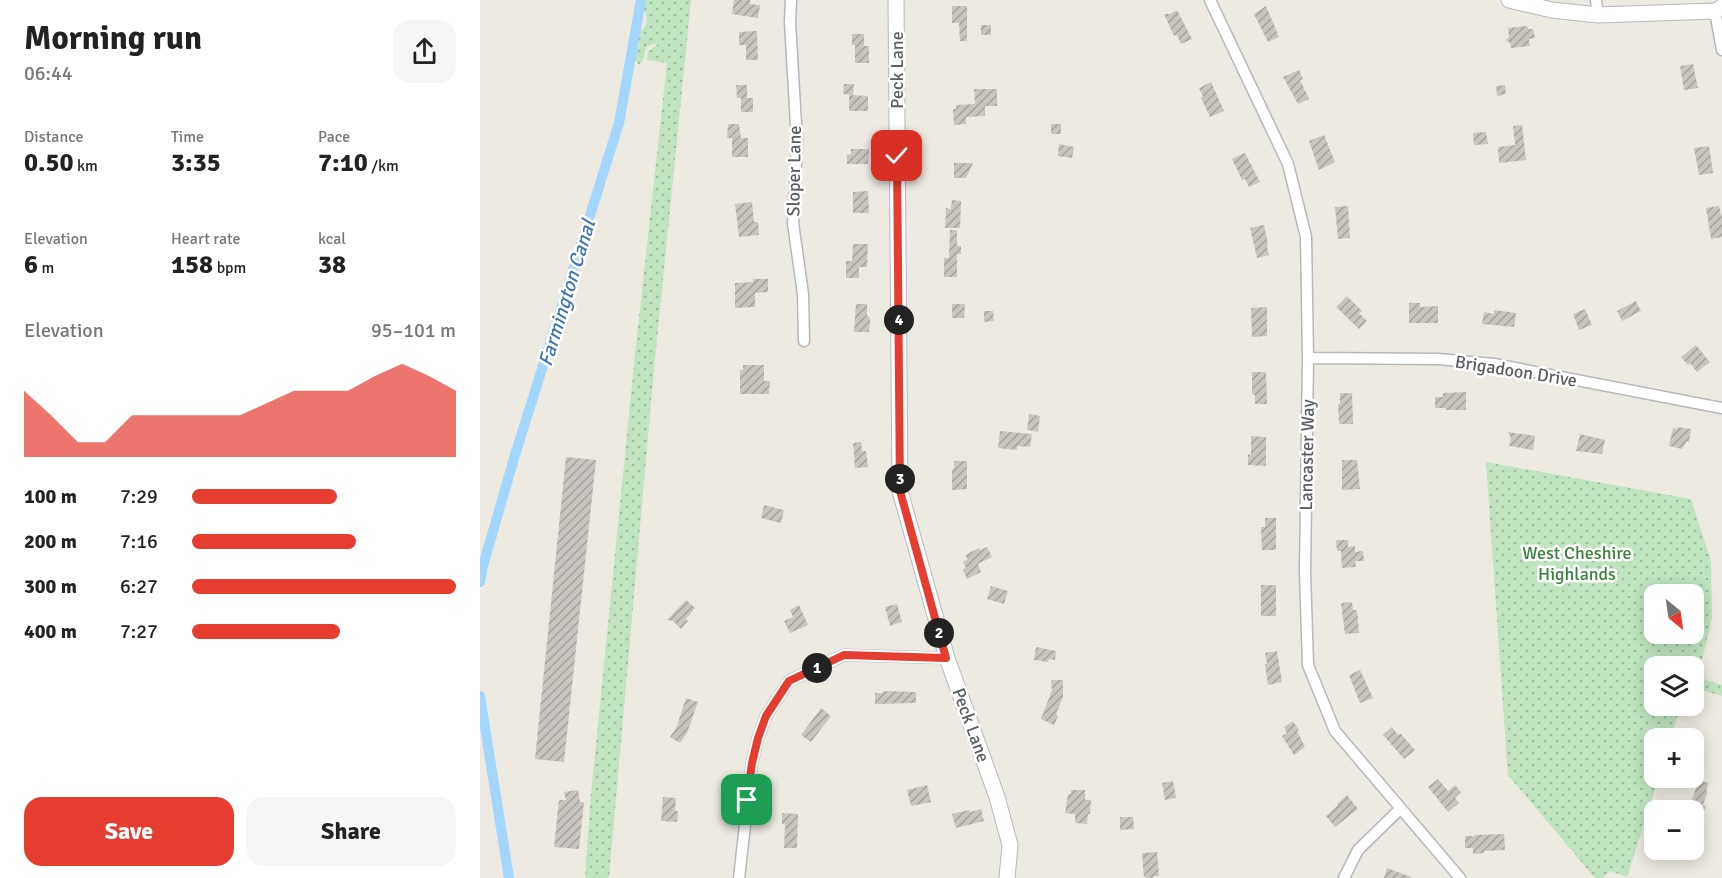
<!DOCTYPE html>
<html lang="en">
<head>
<meta charset="utf-8">
<style>
  body { margin:0; font-family:Signika,sans-serif; background:#f6f6f6; color:#222; height:100vh; display:flex; flex-direction:column; font-size:22px; white-space:nowrap }
  * { box-sizing:border-box; margin:0 }
  p { font-size:20px; color:#767676 }
  .icon { flex:none; width:33px; height:33px; fill:none; stroke:currentColor; stroke-width:2; stroke-linecap:round; stroke-linejoin:round }
  .map { position:relative; flex:1; overflow:hidden }
  .drawer { display:flex; flex-direction:column; background:#fff; width:480px }
  .drawer>* { flex:none }
  .needle { width:39px; rotate:151deg }
  .controls { position:absolute; left:1164px; top:584px; display:grid; gap:12px }
  .controls a { display:grid; place-items:center; width:60px; height:60px; border-radius:12px; background:#fff; box-shadow:0 3px 15px #0003; font-size:30px }
  .pin { position:absolute; display:grid; place-items:center; width:51px; height:51px; color:#fff; margin:-26px; border-radius:12px; box-shadow:0 3px 9px #0006 }
  .km { position:absolute; width:30px; height:30px; margin:-15px; border-radius:50%; background:#222; color:#fff; font-size:16px; line-height:30px; text-align:center }
  .round { display:grid; place-items:center; flex:none; width:63px; height:63px; border-radius:18px; background:#f6f6f6 }
  .headline { display:flex; align-items:center; justify-content:space-between; height:102px; padding:0 24px }
  h1 { font-size:33px; font-weight:700; line-height:45px }
  .stats { display:grid; grid-template-columns:repeat(3,1fr); gap:9px; height:102px; padding:6px 24px }
  .stats div { display:grid; align-content:center }
  .stats b { font-size:26px; font-weight:700 }
  .stats small { font-size:16px; font-weight:400 }
  .stats p { font-size:16px }
  .chart { height:168px; padding:12px 24px }
  .chart p { display:flex; justify-content:space-between }
  .chart svg { width:100%; height:108px; margin-top:6px; fill:#e53d30; opacity:.7 }
  .action { display:flex; gap:12px; margin-top:auto; padding:12px 24px }
  .action a { flex:1; height:69px; border-radius:18px; background:#e53d30; color:#fff; font-size:24px; font-weight:700; line-height:69px; text-align:center }
  .action a+a { background:#f6f6f6; color:#222 }
  ul { padding:0 24px; list-style:none; font-size:20px }
  li { display:grid; grid-template-columns:96px 72px 1fr; align-items:center; height:45px }
  li i { height:15px; border-radius:8px; background:#e53d30 }
  main { display:flex; flex:1; min-height:0 }
  .map>svg:first-child { display:block }
</style>
</head>
<body>
<main>
<section class="drawer">
<div class="headline"><div><h1>Morning run</h1><p>06:44</p></div><a class="round"><svg class="icon" aria-label="share" viewBox="0 0 24 24"><path d="M12 15V3M7 8l5-5 5 5M5 13v7h14v-7"/></svg></a></div>
<div class="stats">
<div><p>Distance</p><b>0.50<small> km</small></b></div>
<div><p>Time</p><b>3:35</b></div>
<div><p>Pace</p><b>7:10<small> /km</small></b></div>
</div>
<div class="stats">
<div><p>Elevation</p><b>6<small> m</small></b></div>
<div><p>Heart rate</p><b>158<small> bpm</small></b></div>
<div><p>kcal</p><b>38</b></div>
</div>
<div class="chart"><p><span>Elevation</span>95–101 m</p>
<svg viewBox="0 0 160 44" preserveAspectRatio="none"><path d="M0 44V17L10 27L20 38L30 38L40 27L50 27L60 27L70 27L80 27L90 22L100 17L110 17L120 17L130 11L140 6L150 11L160 17V44z"/></svg>
</div>
<ul>
<li><b>100 m</b>7:29<i style="width:55%"></i></li>
<li><b>200 m</b>7:16<i style="width:62%"></i></li>
<li><b>300 m</b>6:27<i style="width:100%"></i></li>
<li><b>400 m</b>7:27<i style="width:56%"></i></li>
</ul>
<div class="action"><a>Save</a><a>Share</a></div>
</section>
<div class="map">
<svg width="1242" height="878" viewBox="0 0 1242 878">
  <defs>
    <pattern id="park-dots" width="8" height="8" patternUnits="userSpaceOnUse" patternTransform="scale(1.5)"><rect width="8" height="8" fill="#bfe4bf"/><path d="M2 2h.1M6 6h.1" fill="none" stroke="#9ebc9f" stroke-width="1.8" stroke-linecap="round"/></pattern>
    <pattern id="building-hatch" width="6" height="6" patternUnits="userSpaceOnUse" patternTransform="scale(1.5)"><rect width="6" height="6" fill="#c8c5bf"/><path d="M-1 1l2-2M0 6l6-6M5 7l2-2" fill="none" stroke="#a5a39f"/></pattern>
  </defs>
  <rect width="100%" height="100%" fill="#edeae2"/>
  <path fill="url(#park-dots)" fill-rule="evenodd" d="M163 0H211L174 369 129 878H105L110 805 156 345 187 63 167 60 168 51 177 45V43L166 47 163 60 159 65 155 60V54L159 44 156 34C176 21 162 17 163 0Z
    M1006 462 1211 499 1231 561 1232 618 1218 677 1242 685V696L1214 688V666H1174V705H1201L1191 738H1174V777H1179L1147 877 1130 871 1122 878H1115L1028 775ZM1174 594H1214V633H1174Z"/>
  <g fill="none" stroke-linecap="round" stroke-linejoin="round">
    <path stroke="#a2d6fd" stroke-width="10" d="M0 582 3 566 35 455 139 123 161 0
      M0 696 29 878"/>
  </g>
  <path fill="url(#building-hatch)" d="M254 0H270V4L280 5 278 18 252 14Z
    M472 6H487V41H480L479 23H472Z
    M786 6 799 37 788 42 774 14Z
    M697 10 712 39 701 44 697 35 694 36 684 14H690Z
    M501 25H511V35H501Z
    M1047 26 1048 29H1053L1055 38 1049 39 1050 46 1031 48 1030 43 1026 40 1029 37 1028 28Z
    M277 31 278 60H266V45H259V32Z
    M372 34H384V46H389V63H375V45H372Z
    M1213 64 1218 88 1204 90 1200 66Z
    M819 70 823 79 820 80 829 99 818 104 803 77Z
    M731 82 744 111 730 117 721 98 723 97 719 88Z
    M364 84H374L373 95 363 94Z
    M256 85H267V98H273V112H261V98H257Z
    M1025 85 1026 94 1017 96 1016 86Z
    M494 89H517V106H505V116L486 117V124L474 125 473 109H476V105L495 104Z
    M369 95 388 96V111H369Z
    M248 124H259L261 138H268V157H252V138H247Z
    M571 124H581V134H571Z
    M1042 125 1046 160 1019 163 1018 147 1035 145 1033 126Z
    M1006 132 1008 144 994 145 993 133Z
    M844 135 855 162 839 170 829 141Z
    M579 144 594 147 592 158 578 156Z
    M1229 146 1233 173 1219 175 1214 148Z
    M371 149H389L388 164H367V155L371 154Z
    M765 153 780 182 769 187 765 179 762 180 752 159Z
    M474 163H493L486 178H474Z
    M388 191 389 213H373V192Z
    M472 200 481 201 480 228H465L466 208 471 209Z
    M272 202 274 222H278L279 235 259 237 255 204Z
    M868 206 870 238 858 239 855 207Z
    M1239 206 1242 218V237L1231 239 1226 208Z
    M784 225 788 244 787 246 789 255 777 258 770 228Z
    M470 230H477V246H481V254H477V277H464V258H469Z
    M373 244H388L387 267H379V278H366V261H372Z
    M273 279H288V292L275 293V307L255 308V283L273 282Z
    M867 296 882 311 879 313 887 321 879 329 856 307Z
    M1156 301 1161 311 1142 321 1137 311Z
    M929 303H940V307L958 306V323H929Z
    M376 304H387V316H389L390 321 389 332H374Z
    M472 304H485L484 318H472Z
    M787 307V336L772 337 771 308Z
    M1105 309 1112 325 1099 330 1093 314Z
    M1014 310 1036 313 1034 327 1002 324 1004 312 1014 314Z
    M504 311H513L514 321 504 322Z
    M1216 345 1230 362 1217 372 1210 363 1208 365 1201 357Z
    M263 365H284V381H290L289 394H260V370H263Z
    M772 372H786L787 404H775V395L772 394Z
    M986 392V410H966V408H955V397H963V393Z
    M860 393H872L873 424H859L858 404H860Z
    M549 414 560 416 558 432 547 430Z
    M1198 427 1211 429 1209 442 1207 441 1202 449 1189 446 1193 428 1198 429Z
    M520 431 552 434 550 447 537 446V450L518 448Z
    M1028 432 1055 436 1053 450 1029 446 1031 438Z
    M1100 434 1125 440 1122 454 1096 451Z
    M771 436 786 437V466L768 465V454L771 455Z
    M381 442 382 451H386L388 467 375 468 373 443Z
    M86 457 116 460 84 762 55 759Z
    M862 460H877L880 489 862 490Z
    M474 461H487V489L472 490V470L474 468Z
    M284 505 304 510 301 523 281 518Z
    M785 518H796V550H782L781 527H785Z
    M856 540H868V547L875 546V552L883 551 884 561H875L876 567 862 568 861 551H857Z
    M507 547 512 557 498 564 501 572 487 579 483 570 486 568 483 562 488 559 485 555 499 548 500 550Z
    M781 585H796V616H781Z
    M511 586 528 591 524 604 507 599Z
    M206 600 215 608 206 619 208 621 201 629 193 621 187 620Z
    M872 602 873 610H877L879 633 865 634 861 603Z
    M417 604 422 622 410 626 405 607Z
    M319 605 328 625 310 633 304 621 313 617 310 610Z
    M556 647 576 651 575 660 569 659 568 662 554 660Z
    M797 651 802 682 788 685 785 664H787L785 653Z
    M880 670 893 698 880 703 869 675Z
    M571 680H583V697L576 714 578 716 574 725 561 719 572 690Z
    M403 691 436 692V703L395 704V693H403Z
    M206 698 218 702 207 733 200 743 190 737 197 726Z
    M341 708 351 716 331 742 321 735Z
    M813 721 819 730 817 731 825 747 814 755 802 736 807 733 804 727Z
    M912 727 918 735 920 733 935 750 924 759 903 735Z
    M958 779 968 791 975 785 981 792 975 798 979 803 968 812 948 787Z
    M1219 780 1229 783 1226 791H1228L1223 805 1226 806 1221 817 1214 814V810H1211L1214 803 1211 802Z
    M693 781 696 798 685 800 682 783Z
    M447 785 451 802 431 806 427 790Z
    M98 790 100 802H104L99 849 74 847 79 800H86L84 792Z
    M591 790H605V800H611L610 814H608L607 824 595 823V814L585 813 588 794H591Z
    M867 795 878 809 855 827 846 816 858 805 857 804Z
    M183 797 196 798 195 811H198L197 822 181 821Z
    M501 809 504 821 476 828 472 814 489 810 490 812Z
    M302 813 318 814 317 848H304L305 824H302Z
    M640 817H653L654 829 640 830Z
    M1024 834 1025 850 1004 851V853L993 854V848H985V836H995V835Z
    M677 852 679 876H675L673 878 664 877 662 853Z
    M907 868 931 877 930 878H904Z"/>
  <g fill="none" stroke-linecap="round" stroke-linejoin="round">
    <defs>
      <path id="street" d="M311 0 310 22 317 142 313 223 323 294 324 341
        M730 0 808 164 826 237 828 358 825 572 828 665 855 731 980 878
        M1116 0 1118 15
        M1235 11 1242 50
        M828 358 958 359 1014 364 1242 408
        M259 878 272 763 278 738 286 716 309 681 364 655 467 658
        M864 878 878 850 920 809"/>
      <path id="secondary" d="M416 0 420 491 467 658 517 797 530 845 527 878
        M1029 0 1072 10 1118 15 1235 11 1242 7"/>
    </defs>
    <use href="#street" stroke="#b5b8bc" stroke-width="13"/>
    <use href="#secondary" stroke="#b6b9be" stroke-width="17"/>
    <use href="#street" stroke="#fff" stroke-width="10"/>
    <use href="#secondary" stroke="#fff" stroke-width="15"/>
  </g>
  <g fill="none" stroke-linecap="round" stroke-linejoin="round">
    <defs>
      <path id="route" d="M267 800 272 763 278 738 286 716 309 681 364 655 466 658 420 491 417 156"/>
    </defs>
    <use href="#route" stroke="#fff" stroke-width="12"/>
    <use href="#route" stroke="#e53d30" stroke-width="8"/>
  </g>
  <g text-anchor="middle" dominant-baseline="central" stroke-width="5" stroke-linejoin="round" paint-order="stroke">
    <g font-size="18" fill="#5a5e63" stroke="#fff">
      <text transform="translate(417 70) rotate(-90)">Peck Lane</text>
      <text transform="translate(314 171) rotate(-89)">Sloper Lane</text>
      <text transform="translate(1036 371) rotate(9)">Brigadoon Drive</text>
      <text transform="translate(827 455) rotate(-89)">Lancaster Way</text>
      <text transform="translate(491 725) rotate(70)">Peck Lane</text>
    </g>
    <g font-size="18" fill="#37853a" stroke="#fff">
      <text x="1097" y="553">West Cheshire<tspan x="1097" dy="21">Highlands</tspan></text>
    </g>
    <g font-size="20" font-style="italic" fill="#4076ae" stroke="#fff">
      <text transform="translate(87 293) rotate(-73)">Farmington Canal</text>
    </g>
  </g>
</svg>
<div class="controls">
<a><svg class="needle" viewBox="-14 -14 28 28"><path d="M0-13l5 13h-10z" fill="#e53935"/><path d="M0 13l5-13h-10z" fill="#767676"/></svg></a>
<a><svg class="icon" aria-label="layers" viewBox="0 0 24 24"><path d="M12 4l9 5-9 5-9-5zM3 14l9 5 9-5"/></svg></a>
<a>+</a>
<a>−</a>
</div>
<div class="pin" style="left:267px;top:800px;background:#1e9e55"><svg class="icon" aria-label="arrive" viewBox="0 0 24 24"><path d="M6 21V4h12l-3 4 3 4H6"/></svg></div>
<div class="pin" style="left:417px;top:156px;background:#d93025"><svg class="icon" aria-label="check" viewBox="0 0 24 24"><path d="M5 12l5 5 9-10"/></svg></div>
<b class="km" style="left:337px;top:668px">1</b>
<b class="km" style="left:459px;top:633px">2</b>
<b class="km" style="left:420px;top:479px">3</b>
<b class="km" style="left:419px;top:320px">4</b>
</div>
</main>
</body>
</html>
